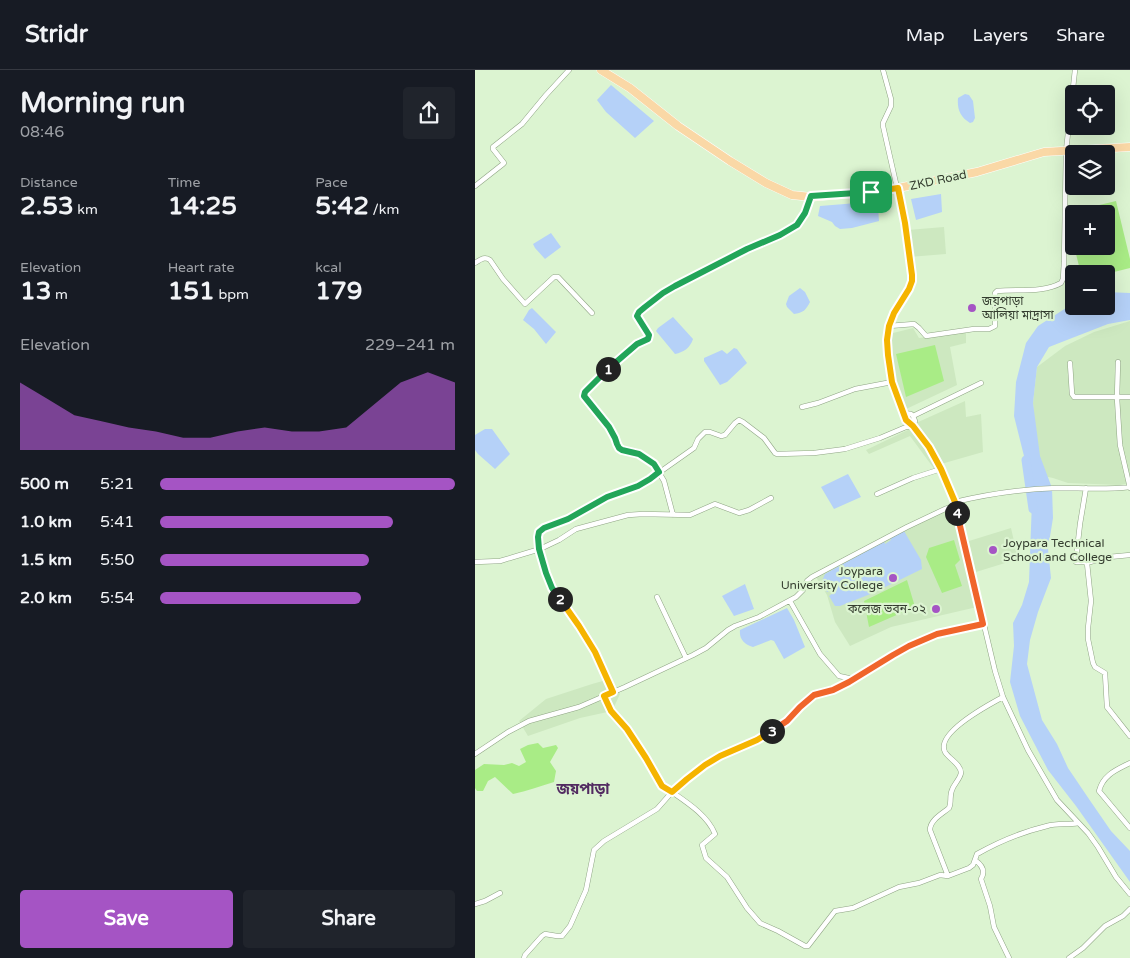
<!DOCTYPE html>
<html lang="en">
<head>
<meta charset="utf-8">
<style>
  body { margin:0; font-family:"Varela Round","Noto Sans Bengali",sans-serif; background:#20242c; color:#f1f3f6; height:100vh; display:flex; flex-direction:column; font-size:19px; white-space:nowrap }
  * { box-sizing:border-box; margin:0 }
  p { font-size:16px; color:#9ea1a6 }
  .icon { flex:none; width:28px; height:28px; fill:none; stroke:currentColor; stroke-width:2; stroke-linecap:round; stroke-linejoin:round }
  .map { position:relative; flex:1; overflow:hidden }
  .side { display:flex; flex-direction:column; background:#171b24; width:475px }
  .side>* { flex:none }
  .controls { position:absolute; left:590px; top:15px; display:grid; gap:10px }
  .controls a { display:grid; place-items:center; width:50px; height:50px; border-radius:5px; background:#171b24; box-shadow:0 5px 20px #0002; font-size:25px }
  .pin { position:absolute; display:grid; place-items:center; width:42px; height:42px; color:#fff; margin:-21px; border-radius:10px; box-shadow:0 2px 8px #0006 }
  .km { position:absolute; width:25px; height:25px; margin:-12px; border-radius:50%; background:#222; color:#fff; font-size:14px; line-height:25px; text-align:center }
  .round { display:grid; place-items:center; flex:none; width:52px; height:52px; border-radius:5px; background:#20242c }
  .head { display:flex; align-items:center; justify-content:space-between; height:85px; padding:0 20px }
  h1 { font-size:28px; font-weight:700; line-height:38px }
  .figures { display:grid; grid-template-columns:repeat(3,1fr); gap:8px; height:85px; padding:5px 20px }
  .figures div { display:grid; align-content:center }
  .figures b { font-size:25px; font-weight:700 }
  .figures small { font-size:14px; font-weight:400 }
  .figures p { font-size:14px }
  .chart { height:140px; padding:10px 20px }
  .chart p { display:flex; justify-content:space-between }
  .chart svg { width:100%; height:90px; margin-top:5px; fill:#a554c4; opacity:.7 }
  .action { display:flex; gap:10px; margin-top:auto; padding:10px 20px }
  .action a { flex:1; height:58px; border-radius:5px; background:#a554c4; color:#fff; font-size:20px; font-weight:700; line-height:58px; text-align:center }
  .action a+a { background:#20242c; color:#f1f3f6 }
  ul { padding:0 20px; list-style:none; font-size:16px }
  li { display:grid; grid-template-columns:80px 60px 1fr; align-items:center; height:38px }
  li i { height:12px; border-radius:6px; background:#a554c4 }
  header { display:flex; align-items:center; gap:30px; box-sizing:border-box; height:70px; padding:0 25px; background:#171b24; border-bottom:1px solid #363941 }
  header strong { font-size:24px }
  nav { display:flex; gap:28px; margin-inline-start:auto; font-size:18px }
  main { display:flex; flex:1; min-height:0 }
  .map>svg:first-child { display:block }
</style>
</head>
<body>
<header>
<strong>Stridr</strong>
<nav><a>Map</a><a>Layers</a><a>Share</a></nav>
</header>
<main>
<section class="side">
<div class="head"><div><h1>Morning run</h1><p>08:46</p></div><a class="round"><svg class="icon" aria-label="share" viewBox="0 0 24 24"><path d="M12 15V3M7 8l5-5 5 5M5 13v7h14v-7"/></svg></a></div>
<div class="figures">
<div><p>Distance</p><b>2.53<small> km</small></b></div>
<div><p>Time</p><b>14:25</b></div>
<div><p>Pace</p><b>5:42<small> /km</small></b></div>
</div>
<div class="figures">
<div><p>Elevation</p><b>13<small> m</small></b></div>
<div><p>Heart rate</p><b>151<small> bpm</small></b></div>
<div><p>kcal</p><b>179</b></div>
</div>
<div class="chart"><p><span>Elevation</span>229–241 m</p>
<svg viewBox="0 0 160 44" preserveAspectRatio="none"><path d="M0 44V11L10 19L20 27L30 30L40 33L50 35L60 38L70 38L80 35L90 33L100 35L110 35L120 33L130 22L140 11L150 6L160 11V44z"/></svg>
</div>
<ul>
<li><b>500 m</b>5:21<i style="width:100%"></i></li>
<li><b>1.0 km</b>5:41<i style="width:79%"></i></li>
<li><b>1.5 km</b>5:50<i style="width:71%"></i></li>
<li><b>2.0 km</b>5:54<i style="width:68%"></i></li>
</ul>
<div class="action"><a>Save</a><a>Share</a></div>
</section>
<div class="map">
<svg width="655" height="888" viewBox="0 0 655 888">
  <rect width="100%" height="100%" fill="#dcf4d1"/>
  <path fill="#cde8c0" d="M469 157 471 184 434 187 433 160Z
    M655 251V413L645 415 593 413 578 408 564 405 558 333 562 297 590 276 619 262Z
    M438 258 444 268 491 262V273L475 277 482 315 429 340 417 312 414 264Z
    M490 331 491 347 506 344 508 382 466 394 441 353Z
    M437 358 463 398 460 400 435 366 394 384 391 380Z
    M474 439 491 483 495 508 502 537 416 557 375 576 360 552 352 525 341 507 421 463Z
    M536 458 543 489 501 502 494 471Z
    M135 609 145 624 137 641 105 648 53 666 44 651 71 629 117 614Z"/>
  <path fill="#a9ec86" d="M641 131 655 189V198L631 204H606L599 176H631V144H599V176L591 143Z
    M460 275 469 311 431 327 421 284Z
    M479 470 485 490 480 495 487 516 467 523 451 487 454 478Z
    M432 510 440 537 394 557 389 531Z
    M63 673 68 678 81 675 83 678 75 692 81 701 79 712C65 716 52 721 38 724L20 707 13 711 8 721H2L0 718V700L9 694 29 695 37 693 44 696 51 692 45 679 53 675Z"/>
  <path fill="#b5d1f8" d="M136 15 179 51 160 68 131 42 122 30Z
    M490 24 494 25 498 31 500 48 498 52 495 53C485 47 482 39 483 28Z
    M466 124 467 142 441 150 436 129Z
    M394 132 403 138 404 151 377 158 365 159 360 156 357 152 343 146 345 136Z
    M76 163 86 177 70 189 60 178 58 174Z
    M325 218 330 222 335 232C331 240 328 243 319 244L312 237 311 234 314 226Z
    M631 222 655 223V250L633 254 574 277 562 297 558 333 565 386 577 418 578 448 573 479 576 508 563 542 555 570 552 594 567 650 582 674 593 698 616 732 636 761 655 781V812L601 736 573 700 545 646 535 612 539 576 538 553 547 535 554 512 557 431 553 402 539 346 541 312 551 273 563 256 591 238 599 235V236H631Z
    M57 238 81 262 71 274 59 259 48 250 54 240Z
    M198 247 218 269C215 278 209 282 200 284L181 261 183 258Z
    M259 278 262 279 272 293 252 312 245 315 229 291V288L247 280 252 284Z
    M10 359H17L35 384 20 399 3 384 0 380V365Z
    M373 404 386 427 359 439 346 417Z
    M429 461 446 490 447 499 398 523 365 536H360L354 526 358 523 356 520 352 522 347 511 350 504 409 471 410 474 416 470 415 468Z
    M270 514 279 539 259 546 247 526Z
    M312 538 319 550 330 577 309 589 299 571 296 570 278 577C269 574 264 569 265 560Z"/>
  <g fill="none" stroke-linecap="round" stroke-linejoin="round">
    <path stroke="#b5d1f8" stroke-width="9" d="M551 390 558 439"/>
    <defs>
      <path id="minor" d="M408 0 416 29V36L408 53V56L430 153 437 205V211L434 219 419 243 414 256 412 270 413 285 417 312 431 350 438 356 454 377 466 399 480 432C514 424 547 419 582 418 606 418 631 420 655 417
        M0 116 28 94 29 93 18 79V77L47 54 71 25 94 0
        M0 193C5 190 9 186 15 190L28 209 50 234 79 207H83L117 243
        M414 256 439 254 444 258 451 266 499 259H514L520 256V223L522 221C543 219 568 223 586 213L588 209 589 192 591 81 600 0
        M643 292 642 328 644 360 645 375 655 418
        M595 293 597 324 599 327H655
        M327 337 343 333 380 319 417 312
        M438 346 506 313
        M611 418 605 454 601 489V492H611L612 493 616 531 613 558V569L618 593 620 597 630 603 632 637 655 666
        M402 424 438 408 466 399
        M480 433 520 601 528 627 553 680 582 730 613 763 623 777 641 807 655 824
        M198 445 189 411 179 394 164 384 147 380 144 378 142 375 140 368 134 357 109 326 110 322 121 309 161 275 173 269 174 265 163 246 164 242 169 237 188 223 201 216 272 179 305 165 322 155 330 143 336 127
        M0 492 25 491 65 479 84 470 101 459 153 445 168 444 215 445 240 434 264 443 274 440 296 428
        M611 493 634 487 655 485
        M182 527 211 588
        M315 531 345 584 364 606 378 609
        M138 622 120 582 104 556 77 518 71 503 65 479 63 467 64 462 69 458 93 449 132 427 163 415 175 409 219 378 223 369 230 362H235L246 366 250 365 260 353 264 350 268 352 289 368 300 383 302 384 339 383 370 379 405 368 431 357 438 356 440 351 438 346 436 344 429 343
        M129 625 137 641 152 659 171 688 187 716 197 722 212 709 230 695 245 686 281 670 313 651 325 637 339 625 358 620 374 612 397 597 434 576 463 564 509 554
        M0 684 33 662 54 651 104 637 150 617 218 585 231 578 253 560 260 556 284 547 321 527 328 520 332 511 337 507 432 457 470 439 480 436
        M655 693C641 700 628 705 624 721L655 758
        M500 790C507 795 511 801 506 809L515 836 519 857 534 888
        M473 806 455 760C455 750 467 744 474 738 477 732 474 726 477 720 479 714 485 709 486 703 486 694 474 689 470 682 460 663 515 634 528 627
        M0 834 10 831 25 823
        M49 888 50 885 67 866 70 864 82 866H87L95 856 111 820 119 780 129 771 182 739 197 722C213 733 233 746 240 764L227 775 231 788 252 807 272 838 285 853 303 861 330 876H333L360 841 378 838 424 817 444 813 465 805 473 806 494 798 498 795 502 784C523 772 547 762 572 756 582 753 593 755 603 753
        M594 888 608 878 630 856 648 846 655 839"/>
      <path id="primary" d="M126 0 155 18 203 56 255 91 291 113 317 125 336 127 396 122 423 118 502 102 569 82 655 77"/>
    </defs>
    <use href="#minor" stroke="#8fa484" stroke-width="5.5"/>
    <use href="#primary" stroke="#fff" stroke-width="9"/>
    <use href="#minor" stroke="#fff" stroke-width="4.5"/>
    <use href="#primary" stroke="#fad8a6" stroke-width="8"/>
  </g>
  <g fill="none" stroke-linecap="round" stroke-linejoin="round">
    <defs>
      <path id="split-1" d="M133 299 162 274 173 269 174 265 162 246 164 242 170 237 188 223 200 216 272 179 305 165 322 155 330 143 336 126 396 122"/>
      <path id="split-2" d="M85 529 77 518 71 503 64 479 63 467 64 462 69 458 93 449 132 427 163 416 175 409 184 402 179 394 164 384 147 380 144 378 142 374 140 368 134 357 109 326 110 322 133 299"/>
      <path id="split-3" d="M85 529 104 556 120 582 138 622 129 626 136 641 152 659 171 688 187 716 197 722 212 709 230 695 245 686 282 670 297 661"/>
      <path id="split-4" d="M297 661 312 651 325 637 339 625 358 620 374 612 418 585 434 576 462 564 508 554 482 443"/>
      <path id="split-5" d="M396 122 423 118 430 153 437 205V211L434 219 419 243 414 256 412 270 413 285 417 312 431 350 438 356 454 377 466 399 480 432 482 443"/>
    </defs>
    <use href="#split-1" stroke="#fff" stroke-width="10"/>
    <use href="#split-2" stroke="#fff" stroke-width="10"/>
    <use href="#split-3" stroke="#fff" stroke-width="10"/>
    <use href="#split-4" stroke="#fff" stroke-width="10"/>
    <use href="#split-5" stroke="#fff" stroke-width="10"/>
    <use href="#split-1" stroke="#22a559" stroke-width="6"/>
    <use href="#split-2" stroke="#22a559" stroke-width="6"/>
    <use href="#split-3" stroke="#f5b400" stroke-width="6"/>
    <use href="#split-4" stroke="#f0652b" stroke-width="6"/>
    <use href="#split-5" stroke="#f5b400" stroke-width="6"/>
  </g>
  <g fill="#a554c4" stroke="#dcf4d1" stroke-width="2">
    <circle cx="497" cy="238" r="5"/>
    <circle cx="518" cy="480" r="5"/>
    <circle cx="418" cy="508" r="5"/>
    <circle cx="461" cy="539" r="5"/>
  </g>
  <g text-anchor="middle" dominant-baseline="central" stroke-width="4.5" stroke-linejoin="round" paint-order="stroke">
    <g font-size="12" fill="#343d2f" stroke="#dcf4d1">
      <text transform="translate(463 110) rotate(-12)">ZKD Road</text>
    </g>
    <g font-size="12" fill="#343d2f" stroke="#dcf4d1" text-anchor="start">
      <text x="507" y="231">জয়পাড়া<tspan x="507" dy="14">আলিয়া মাদ্রাসা</tspan></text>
      <text x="528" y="473">Joypara Technical<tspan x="528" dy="14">School and College</tspan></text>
      <text x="408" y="501" text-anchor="end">Joypara<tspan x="408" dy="14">University College</tspan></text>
      <text x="451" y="539" text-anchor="end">কলেজ ভবন-০২</text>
    </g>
    <g font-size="15" font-weight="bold" fill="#522b61" stroke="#dcf4d1">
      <text x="108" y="719">জয়পাড়া</text>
    </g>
  </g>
</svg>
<div class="controls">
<a><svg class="icon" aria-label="locate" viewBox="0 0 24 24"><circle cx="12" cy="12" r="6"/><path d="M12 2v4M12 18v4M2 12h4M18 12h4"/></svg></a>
<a><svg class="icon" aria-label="layers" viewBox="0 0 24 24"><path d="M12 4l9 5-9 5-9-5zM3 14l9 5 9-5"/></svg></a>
<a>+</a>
<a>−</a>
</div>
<div class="pin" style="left:396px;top:122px;background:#1e9e55"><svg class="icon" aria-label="arrive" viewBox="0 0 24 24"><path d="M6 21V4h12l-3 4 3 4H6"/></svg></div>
<b class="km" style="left:133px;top:299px">1</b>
<b class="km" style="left:85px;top:529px">2</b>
<b class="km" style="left:297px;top:661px">3</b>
<b class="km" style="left:482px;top:443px">4</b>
</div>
</main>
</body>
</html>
